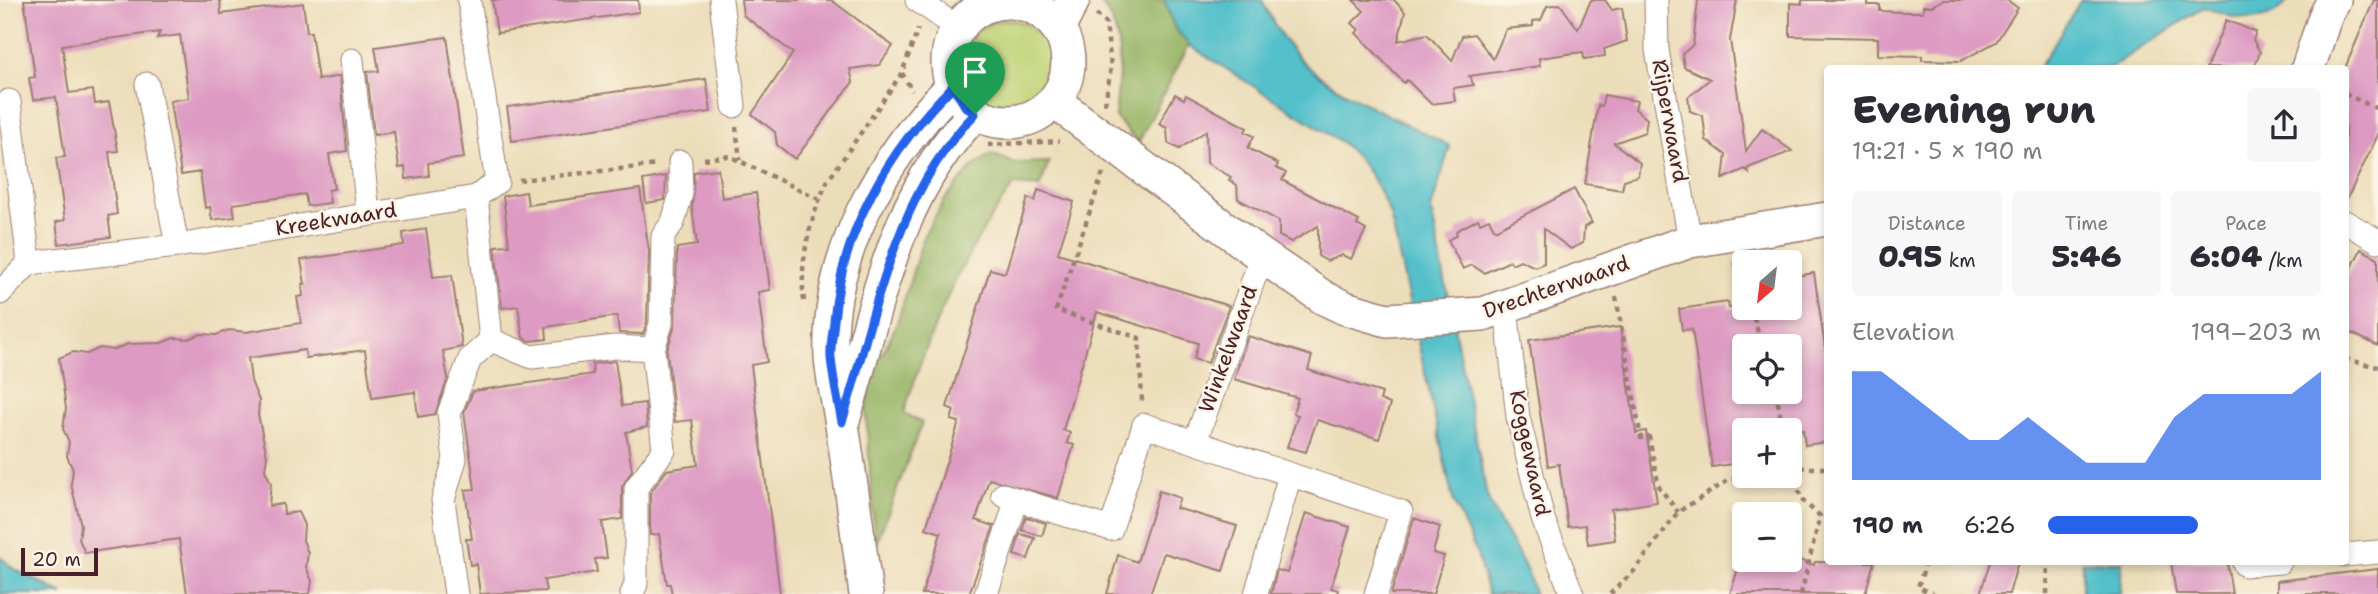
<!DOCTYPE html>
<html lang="en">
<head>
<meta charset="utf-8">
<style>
  body { margin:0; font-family:"Shantell Sans",sans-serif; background:#f7f7f7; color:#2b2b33; height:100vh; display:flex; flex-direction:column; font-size:26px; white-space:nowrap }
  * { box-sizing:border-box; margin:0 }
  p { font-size:23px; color:#7c7c81 }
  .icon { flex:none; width:38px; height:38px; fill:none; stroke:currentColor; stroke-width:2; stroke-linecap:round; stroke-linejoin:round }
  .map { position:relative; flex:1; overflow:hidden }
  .panel { position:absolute; left:1824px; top:65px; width:525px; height:500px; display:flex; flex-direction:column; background:#fff; border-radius:7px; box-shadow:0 4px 10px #0003 }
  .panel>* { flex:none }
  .needle { width:46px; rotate:208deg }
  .tools { position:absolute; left:1732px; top:250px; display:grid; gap:14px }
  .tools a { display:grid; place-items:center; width:70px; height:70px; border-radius:7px; background:#fff; box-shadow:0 4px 10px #0003; font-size:35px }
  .scale { position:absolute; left:21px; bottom:18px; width:77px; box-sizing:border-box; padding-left:7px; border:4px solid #4a1f2b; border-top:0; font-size:19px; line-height:24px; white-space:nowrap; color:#4a1f2b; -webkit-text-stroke:5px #fcf5e5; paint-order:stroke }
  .pin { position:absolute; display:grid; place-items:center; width:60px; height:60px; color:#fff; margin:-72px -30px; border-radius:50% 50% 50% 0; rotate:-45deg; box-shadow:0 0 7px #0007 }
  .pin .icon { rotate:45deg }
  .round { display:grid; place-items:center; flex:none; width:74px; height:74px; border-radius:7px; background:#f7f7f7 }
  .summary { display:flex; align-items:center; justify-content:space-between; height:119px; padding:0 28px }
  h1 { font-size:38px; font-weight:800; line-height:52px }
  .metrics { display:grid; grid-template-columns:repeat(3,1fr); gap:10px; height:119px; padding:7px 28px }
  .metrics div { display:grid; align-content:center; border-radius:7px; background:#f7f7f7; text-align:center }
  .metrics b { font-size:30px; font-weight:800 }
  .metrics small { font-size:19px; font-weight:400 }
  .metrics p { font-size:19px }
  .chart { height:196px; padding:14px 28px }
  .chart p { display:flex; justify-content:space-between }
  .chart svg { width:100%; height:126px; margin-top:7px; fill:#2563eb; opacity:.7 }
  ul { padding:0 28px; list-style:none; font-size:23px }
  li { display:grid; grid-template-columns:112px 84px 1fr; align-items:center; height:52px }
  li i { height:18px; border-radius:9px; background:#2563eb }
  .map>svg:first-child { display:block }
</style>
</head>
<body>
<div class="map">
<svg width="2378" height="594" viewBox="0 0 2378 594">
  <rect width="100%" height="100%" fill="#fcf5e5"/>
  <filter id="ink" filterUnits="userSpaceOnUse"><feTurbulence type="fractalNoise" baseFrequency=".0143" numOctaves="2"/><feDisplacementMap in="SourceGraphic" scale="14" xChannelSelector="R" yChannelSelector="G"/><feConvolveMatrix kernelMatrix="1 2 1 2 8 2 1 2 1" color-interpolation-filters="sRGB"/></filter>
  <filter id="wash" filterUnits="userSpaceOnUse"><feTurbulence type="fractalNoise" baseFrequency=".00686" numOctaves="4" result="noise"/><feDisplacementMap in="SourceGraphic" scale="28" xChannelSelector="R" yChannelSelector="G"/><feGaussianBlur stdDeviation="1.57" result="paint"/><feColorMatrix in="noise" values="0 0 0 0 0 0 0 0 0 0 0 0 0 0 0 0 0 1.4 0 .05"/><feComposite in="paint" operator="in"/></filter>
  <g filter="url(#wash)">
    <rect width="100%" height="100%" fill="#ecddba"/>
    <path fill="#c0d377" stroke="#857951" stroke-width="2" d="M964 63a43 43 0 1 1 86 0a43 43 0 1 1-86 0Z"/>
    <path fill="#98b568" stroke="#716a4a" stroke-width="2" d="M1098 0H1164L1175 28 1189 45 1138 143 1115 117C1119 76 1128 33 1098 0Z
      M991 154 1015 163 1049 162 1040 187 1014 185C962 253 929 332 904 413L922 423 875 547 866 412 870 378 896 326 924 235 946 198 972 167Z"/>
    <path fill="#52c0ca" stroke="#4e707a" stroke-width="2" d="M1164 0H1262C1272 22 1283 41 1300 59 1332 93 1407 123 1450 146L1431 209 1487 496C1500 530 1526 557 1534 594H1488L1477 554 1453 500 1390 214C1377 184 1366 163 1341 142L1189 45 1175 28Z
      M2081 0H2289C2266 29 2232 19 2204 7L2110 68H2039Z
      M0 556 12 568 63 594H0Z
      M2082 562H2122L2120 594H2082Z"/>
    <g id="blocks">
      <path fill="#dd9ac2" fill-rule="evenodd" d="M24 0H220L221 14 303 3 307 32H311L318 80 340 76 347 151 329 154 334 189 328 190 330 203 307 206 305 194 233 204 235 217 212 220 210 207 205 208 200 172 181 175 170 101 189 98 180 35 157 38 160 32 62 45 69 93 93 90 95 104 109 102 118 151 109 152 117 214 108 216 111 237 59 244 56 222 65 220 56 158 65 157 56 97 33 100 29 78 35 77Z
        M492 0H638L639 12 497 33Z
        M741 0H831L893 46 879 65 850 69 853 82 795 159 777 145 775 132 752 114 793 53 743 15Z
        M1353 0H1394L1405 12 1398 41 1427 34 1452 61 1462 36 1474 34 1493 59 1506 29 1533 26V21L1541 20 1547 6 1560 4 1578 29 1591 0H1605L1612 10 1622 8 1627 41 1604 49 1605 56 1584 59 1583 52 1539 58 1540 66 1469 76 1474 85 1453 88 1455 101 1431 104 1407 80 1404 83 1356 33 1359 30 1352 23 1364 11Z
        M1698 0H1737L1730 40 1746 151 1762 129 1792 151 1748 168 1749 173 1745 169 1723 179 1726 155 1706 140 1703 116 1690 111 1688 97 1710 79 1684 67 1682 54 1693 45Z
        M1802 0H1868V5H1880V11L1902 12H1923V6H1932L1943 0H2007L2018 8 1996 42 1961 61 1922 60V56L1878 55V38L1790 36V3L1802 4Z
        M2374 0H2378V135L2345 203V68Z
        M2226 20 2256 32 2253 40 2260 52 2254 68H2206Z
        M447 37 464 158 428 163 429 176 406 179 405 167 399 168 394 132 374 135 367 72 379 71 375 47Z
        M706 79 711 112 512 141 507 107Z
        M1175 94 1184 99 1186 95 1247 128 1245 132 1254 136 1248 148 1278 164 1276 168 1286 173 1282 180 1359 221 1357 225 1366 230 1351 259 1342 255 1327 261 1318 256V226L1291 242 1279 236V221L1238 199 1237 185 1229 180 1231 177 1207 163 1206 131 1179 149 1168 143 1167 128 1159 124Z
        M1604 95 1637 101 1635 109 1647 119 1645 132 1614 143 1640 163 1638 176 1624 180 1622 190 1585 184 1598 105 1602 106Z
        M718 169 722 198 756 193 766 259 770 290 758 292 767 362 751 365 780 594H672L670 584H667L659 534 650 535V493L667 470 698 465 692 420 675 422 667 350 675 325 677 248 697 245 692 208 694 172Z
        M666 176 665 200 646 203 643 180Z
        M640 189 649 251 647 322 643 334 619 333 617 316 546 327 547 339 530 341 523 338 518 306 502 308 495 246 509 245 503 196 526 192 528 205Z
        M1574 189 1592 223 1584 227 1583 243 1571 249 1544 229V263L1535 267 1520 260 1512 264 1510 261 1484 273 1472 265 1463 269 1448 240 1457 235 1456 231 1478 219 1480 223 1489 219 1495 230Z
        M1038 190 1074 202 1058 253 1229 306 1208 363 1194 359 1198 343 1097 312 1063 430 1070 433 1067 443 1074 445 1058 498 989 479 976 520 994 526 969 594H922L941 533 926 528 959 422 951 420 954 410 947 407 990 269 1005 273 1028 198 1035 201Z
        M426 229 433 277 452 275 462 347 443 351 448 378 435 414 418 417 415 392 372 398 365 350 306 358 305 350 248 358 251 381 259 401 258 415 267 456 265 470 271 483 269 506 283 504 284 514 298 512 304 525 303 540 308 553 306 567 312 581 310 594H187L179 539 85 553 79 539 81 525 71 484 73 470 67 456 69 442 63 429 66 408 59 358 73 352 87 354 100 348 114 350 128 344 161 343 174 338 188 339 201 334 216 335 229 330 246 332 301 323 297 297 303 296 302 284H305L301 260 404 245 403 233Z
        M2361 249 2378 258V346L2345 330V281Z
        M1814 273 1827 361V442L1805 445 1803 430H1745V462L1712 467 1692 329 1682 330 1679 309 1728 302 1729 308H1790V277ZM1745 346H1790V392L1745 396Z
        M1620 327 1636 433 1646 431 1657 502 1611 509 1615 540 1588 544 1585 525 1568 527 1559 464 1548 466 1529 340Z
        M1248 336 1312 356 1308 370 1382 393 1380 400 1390 404 1379 439 1317 420 1306 452 1287 447 1298 415 1293 413 1298 398 1234 379Z
        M615 361 622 406 645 403 647 427 626 432 632 470 622 487V519L602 522 607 558 595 559 597 572 544 580 546 591 480 594 476 564 470 565 466 539H472L465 490 475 489 464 412 473 391 593 374 592 364Z
        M1159 491 1180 498 1176 508 1237 526 1223 571 1164 553 1150 594H1107L1118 555 1137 562Z
        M1306 513 1350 527 1331 588 1338 590 1337 594H1271L1277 570 1287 573Z
        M1026 517 1046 523 1042 536 1022 530Z
        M1414 518 1440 527 1433 553 1444 556 1433 594H1391Z
        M1020 534 1035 538 1028 559 1014 555Z
        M1741 560H1800L1814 565 1815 562H1874L1865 594H1730Z
        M1990 562H2018L2009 594H1980Z
        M2171 562H2227L2232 594H2176Z
        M2378 569V594H2277V581Z"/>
    </g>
  </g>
  <g filter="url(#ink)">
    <use href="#blocks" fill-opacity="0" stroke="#9b7e72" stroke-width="2"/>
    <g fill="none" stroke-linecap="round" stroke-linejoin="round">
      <defs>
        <path id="street" d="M721 0 734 106
          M917 0 958 28
          M1656 0 1657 50 1690 241
          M352 60 368 213
          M147 84 177 246
          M9 101 29 263
          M2345 222 2378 241
          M0 293 29 263 177 246 476 197 497 182 469 0
          M1506 308 1518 417 1543 519 1572 594
          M491 340 532 357 615 347 653 349
          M1195 442 1262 256
          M1003 495 1111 529 1144 425 1401 512 1376 594
          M2345 555 2378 552
          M2244 562 2245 565 2280 562
          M456 594 443 500 455 459 449 413 470 359 491 340 476 197
          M632 594 636 584V488L664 450 653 349 661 324 663 236 673 222 681 194 680 162
          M986 594 1017 499
          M1256 594 1290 475"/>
        <path id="secondary" d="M948 62a60 60 0 1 1 120 0a60 60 0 1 1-120 0Z
          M1058 29 1073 0
          M2308 68 2325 17 2334 0
          M1054 101 1262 256 1324 298 1345 308 1387 320 1483 314 1690 241 1827 219
          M844 417C876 313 894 193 975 114
          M866 594C858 538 851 481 842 425 839 402 832 379 831 356 827 253 883 157 953 86"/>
      </defs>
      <use href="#street" stroke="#9b7e72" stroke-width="25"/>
      <use href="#secondary" stroke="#9b7e72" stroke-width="36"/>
      <path stroke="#9b7e72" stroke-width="4.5" stroke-dasharray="5 5" stroke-linecap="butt" d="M1096 14 1106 23 1111 67 1105 104
        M902 73 912 91
        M2345 94 2378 109
        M736 127 740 160
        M988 145 1059 141
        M704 159 729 156 819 199
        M1103 173 1056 310 1139 338 1142 401
        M519 180 657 165
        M1735 261 1745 295
        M1616 297 1641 438 1649 437 1659 487 1678 512
        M804 301C799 260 810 219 827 182L902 73 918 29
        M1751 308 1762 346
        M2345 359 2378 367
        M1776 392 1783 430
        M1790 468H1827
        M1790 472 1803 501 1820 516 1801 594
        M1926 562 1918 587 1934 594
        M1610 594 1635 570 1678 512 1729 480 1745 475
        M2047 594 2048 562"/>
      <use href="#street" stroke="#fff" stroke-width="23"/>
      <use href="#secondary" stroke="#fff" stroke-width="33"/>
    </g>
  </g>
  <g fill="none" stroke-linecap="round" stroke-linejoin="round" filter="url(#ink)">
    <defs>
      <path id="route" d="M953 86 965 106 975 114C894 195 875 317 842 422 838 401 833 380 831 358 830 346 833 333 834 321 842 229 889 150 953 86Z"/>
    </defs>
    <use href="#route" stroke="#fff" stroke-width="14"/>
    <use href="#route" stroke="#2563eb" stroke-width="9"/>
  </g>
  <g text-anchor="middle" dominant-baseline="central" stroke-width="5" stroke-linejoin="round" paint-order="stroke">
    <g font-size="21" fill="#4a1f2b" stroke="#fcf5e5">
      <text transform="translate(1670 121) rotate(80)">Rijperwaard</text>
      <text transform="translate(336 219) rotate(-9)">Kreekwaard</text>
      <text transform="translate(1556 287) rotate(-19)">Drechterwaard</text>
      <text transform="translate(1228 349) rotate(-70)">Winkelwaard</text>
      <text transform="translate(1530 453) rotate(78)">Koggewaard</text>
    </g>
  </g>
</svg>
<div class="tools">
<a><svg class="needle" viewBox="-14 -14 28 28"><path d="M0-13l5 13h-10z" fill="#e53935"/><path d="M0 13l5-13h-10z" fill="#7c7c81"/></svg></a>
<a><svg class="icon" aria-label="locate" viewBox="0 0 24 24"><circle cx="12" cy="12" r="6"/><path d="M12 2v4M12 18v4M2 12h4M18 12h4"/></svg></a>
<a>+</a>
<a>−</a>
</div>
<div class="scale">20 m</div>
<div class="pin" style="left:975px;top:114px;background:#1e9e55"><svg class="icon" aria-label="arrive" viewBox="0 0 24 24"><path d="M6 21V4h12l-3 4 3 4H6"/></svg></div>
<section class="panel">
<div class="summary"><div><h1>Evening run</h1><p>19:21 · 5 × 190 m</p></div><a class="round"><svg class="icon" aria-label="share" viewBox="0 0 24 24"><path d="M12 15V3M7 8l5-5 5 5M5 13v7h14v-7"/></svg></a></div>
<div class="metrics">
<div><p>Distance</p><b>0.95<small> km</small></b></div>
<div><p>Time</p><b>5:46</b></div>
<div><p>Pace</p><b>6:04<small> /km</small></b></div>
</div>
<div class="chart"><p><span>Elevation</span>199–203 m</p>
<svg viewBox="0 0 160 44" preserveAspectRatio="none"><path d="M0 44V6L10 6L20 14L30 22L40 30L50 30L60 22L70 30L80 38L90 38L100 38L110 22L120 14L130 14L140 14L150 14L160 6V44z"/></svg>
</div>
<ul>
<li><b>190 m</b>6:26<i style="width:55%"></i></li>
</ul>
</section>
</div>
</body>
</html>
